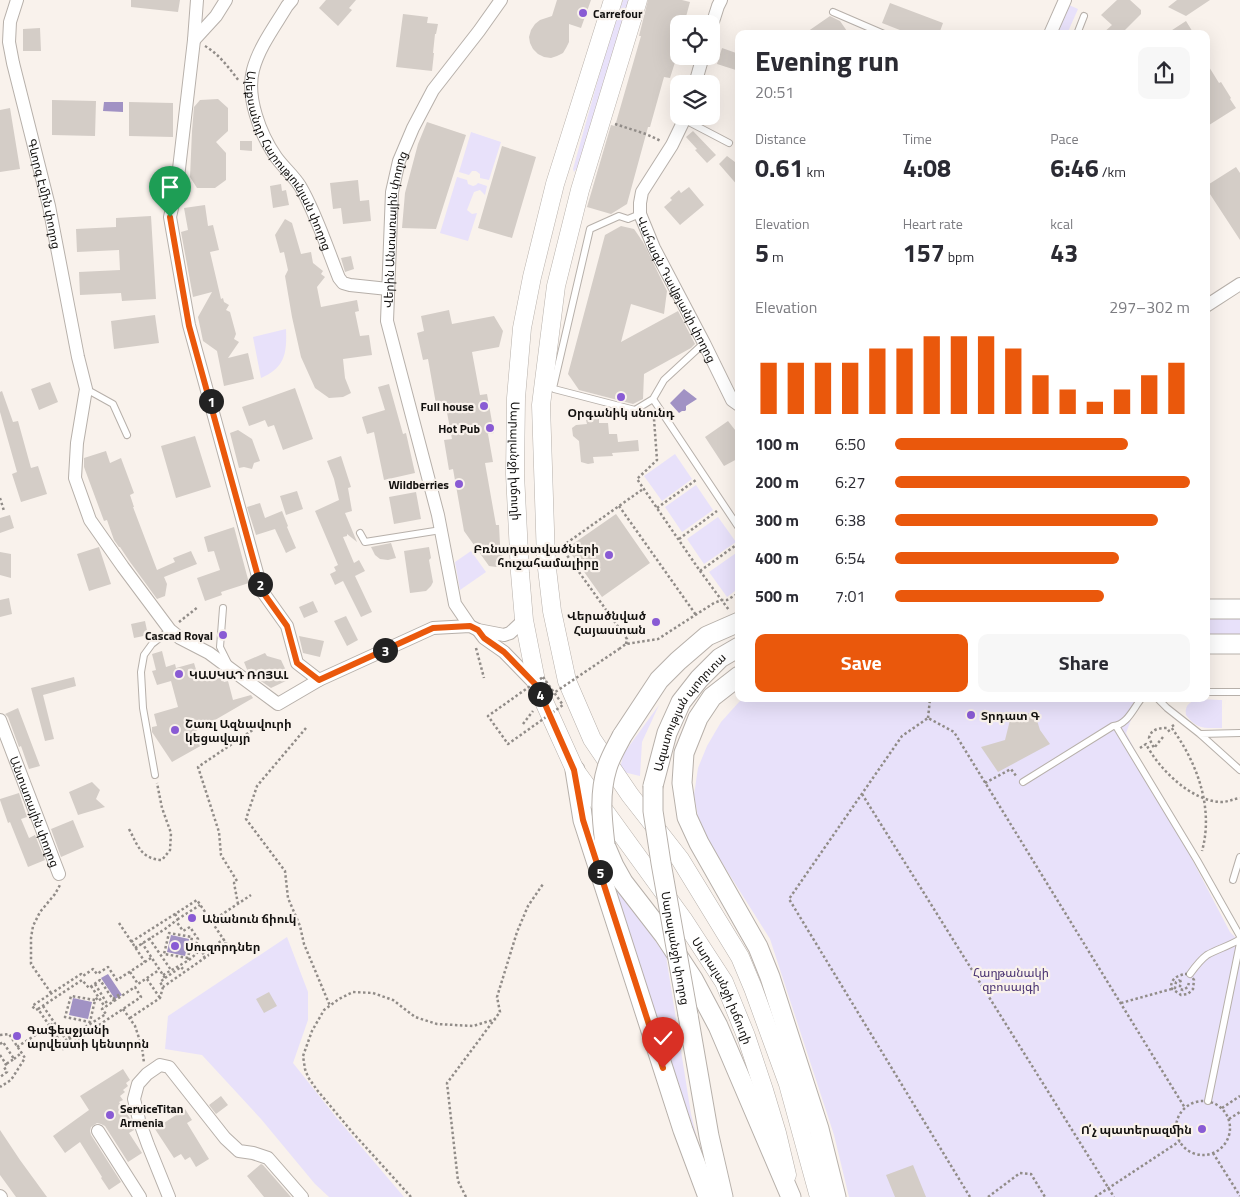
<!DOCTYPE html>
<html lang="en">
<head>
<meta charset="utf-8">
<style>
  body { margin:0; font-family:"Titillium Web","Noto Sans Armenian",sans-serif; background:#f7f7f7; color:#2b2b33; height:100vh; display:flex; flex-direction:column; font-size:19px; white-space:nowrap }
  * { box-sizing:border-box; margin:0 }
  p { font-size:16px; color:#7c7c81 }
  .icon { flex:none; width:28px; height:28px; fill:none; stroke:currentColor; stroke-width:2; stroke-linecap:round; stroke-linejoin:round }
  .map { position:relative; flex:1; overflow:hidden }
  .drawer { position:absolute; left:735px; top:30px; width:475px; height:672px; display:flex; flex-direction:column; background:#fff; border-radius:10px; box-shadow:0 5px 20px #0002 }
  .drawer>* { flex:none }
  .buttons { position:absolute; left:670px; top:15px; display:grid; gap:10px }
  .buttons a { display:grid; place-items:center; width:50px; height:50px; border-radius:10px; background:#fff; box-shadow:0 5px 20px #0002; font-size:25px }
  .pin { position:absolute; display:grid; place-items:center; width:42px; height:42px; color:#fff; margin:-51px -21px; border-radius:50% 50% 50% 0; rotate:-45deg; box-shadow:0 0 5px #0007 }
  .pin .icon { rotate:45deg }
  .km { position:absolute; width:25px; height:25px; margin:-12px; border-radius:50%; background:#222; color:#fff; font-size:14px; line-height:25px; text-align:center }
  .round { display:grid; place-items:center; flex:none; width:52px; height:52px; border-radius:10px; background:#f7f7f7 }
  .head { display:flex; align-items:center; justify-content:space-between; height:85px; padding:0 20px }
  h1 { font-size:28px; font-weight:700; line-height:38px }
  .stats { display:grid; grid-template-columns:repeat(3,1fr); gap:8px; height:85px; padding:5px 20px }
  .stats div { display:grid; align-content:center }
  .stats b { font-size:25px; font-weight:700 }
  .stats small { font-size:14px; font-weight:400 }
  .stats p { font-size:14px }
  .chart { height:140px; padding:10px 20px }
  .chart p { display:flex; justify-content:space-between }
  .chart svg { width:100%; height:90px; margin-top:5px; stroke:#ea580c; stroke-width:6 }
  .primary-button { display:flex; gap:10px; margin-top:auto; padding:10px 20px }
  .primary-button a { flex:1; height:58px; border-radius:10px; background:#ea580c; color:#fff; font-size:20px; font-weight:700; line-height:58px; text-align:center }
  .primary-button a+a { background:#f7f7f7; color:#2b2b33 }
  ul { padding:0 20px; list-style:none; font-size:16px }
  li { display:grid; grid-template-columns:80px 60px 1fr; align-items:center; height:38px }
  li i { height:12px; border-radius:6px; background:#ea580c }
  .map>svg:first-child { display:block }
</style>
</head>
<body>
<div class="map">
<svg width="1240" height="1197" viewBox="0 0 1240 1197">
  <rect width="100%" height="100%" fill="#f9f2ec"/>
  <path fill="#e8e1fa" d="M623 0H629L577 168 574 172 573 169 604 58Z
    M1069 5 1078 9 1067 34H1056Z
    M471 132 501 142 489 180 480 178V174L476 171H472L469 175 459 172Z
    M457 177 467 180 468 184 473 186 476 185 478 183 487 186 485 195 480 190 474 192 467 210 472 214 477 213 468 241 440 233Z
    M286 329C287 353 285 368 261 378L253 337Z
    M675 454 692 479 662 501 644 476Z
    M696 485 713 510 682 532 665 507Z
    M718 517 736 542 704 564 687 539Z
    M471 551 486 572 460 590 455 562Z
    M739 551V588L727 597 709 572Z
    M1206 618H1240V634H1206Z
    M743 699H860L1005 702V699H1139L1126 733 1230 932 1240 942V1197H849L834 1135 770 939 707 839 698 817 694 795 698 768 707 746 721 722 739 702Z
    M1222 700V728C1205 728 1197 730 1186 715 1183 695 1209 700 1222 700Z
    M659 705 642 742 640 776 619 771 624 753Z
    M609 869 617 886 666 956 691 1114 705 1172Z
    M287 937 308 992V1020L293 1063 336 1117 404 1197H329L315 1184 261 1119 202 1055 165 1049 168 1016Z"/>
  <path fill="#a192c4" d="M104 102H123V112L103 111Z
    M684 389 697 399 686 406V410L685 411H682L679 413 670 403Z
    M171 935 189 939 185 956 167 952Z
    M108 974 122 995 115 999 101 978Z
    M73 998 92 1002 88 1019 69 1015Z"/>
  <path fill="#d4cdc7" d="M131 0H180L178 12 131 7Z
    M326 0H356L349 8 352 10 338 26 319 8Z
    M557 0H591L581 28 569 24V42L566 48 563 53 557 56 551 58 544 57 538 54 533 49 530 43 529 37 531 30 535 24 540 20 552 16Z
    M648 0H682L690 2 684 24H679V41L674 58 676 59 670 78 664 77 650 127H648L627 204 611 214 587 207 611 125 615 126 641 36H639Z
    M1117 0H1130L1141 10V14L1121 34H1102L1112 25 1101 15Z
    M1177 0H1210L1186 16 1168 7Z
    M890 3 943 23 939 34H910L882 23Z
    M403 14 428 17 427 23 438 24 436 34H435L433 53H434L432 71 396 67Z
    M830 16 840 21 849 34H804Z
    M1186 21 1194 34H1166Z
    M40 28 41 51H23V29Z
    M722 48 739 54V71L717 64Z
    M1206 62 1219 83 1221 82 1231 98 1230 99 1236 108 1206 127Z
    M218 99 228 108V131L216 142 226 153V180L215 188H197L190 177 192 131 194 107 200 100Z
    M52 100 96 101 95 136 52 135Z
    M129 102 173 103V137L129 136Z
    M10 108 20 169 0 172V110Z
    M427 122 466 135 436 229 402 228 405 193 418 144Z
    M693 131 716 155 707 163 695 150 697 149 686 137Z
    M240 141H252V151L240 150Z
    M502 146 536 157 512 238 478 228Z
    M727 156 739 165V187L719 164Z
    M1236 167 1240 173V240L1206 188V186Z
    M358 180 360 201 369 200 371 221 343 224 341 208 333 209 330 183Z
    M281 184 282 191 286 190 289 205 273 208 270 186Z
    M689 187 704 205 680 225 664 207 672 200 670 198 679 190 681 193Z
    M205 205 208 226 213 225 219 250 210 252 221 299 223 298 224 302 229 305 226 310 230 312 236 334 234 339 239 342 228 358 248 353 254 379 224 386 217 351 203 341 198 317 212 292 193 297 181 232 188 230 184 208Z
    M151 216 156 299 122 301 121 293 80 295 79 272 120 270 119 250 77 252 76 229 116 227V218Z
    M285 219 292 223 301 254 311 252 313 263 323 271 321 274 325 277 317 287 321 307 357 300 359 311 355 312 360 336 369 335 372 355 343 359 345 378 351 393 343 397 329 398 315 388 301 357 292 317 285 276 288 270 284 252 280 253 275 235Z
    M621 226 634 229 643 242 667 291 664 314 631 304 621 342 678 311 695 344 691 348 644 374 643 399 633 404 579 390 568 374 605 235Z
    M351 256 354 269 345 272 341 258Z
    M449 310 452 324 494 316 503 331 499 347 472 352 480 395 487 394 494 433 488 434 493 462 485 463 496 525H499L500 545 502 552 503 561 501 565 496 567 489 566 464 531 453 469 449 470 444 440 452 439 445 402 436 404 428 359 423 360 417 333 424 331 421 316Z
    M155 315 159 343 114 349 111 321Z
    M50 382 58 402 39 410 31 389Z
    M389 384 403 434 406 433 415 473 384 480 374 432 367 434 362 417 385 410 378 387Z
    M295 388 313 439 283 450 274 425 268 427 265 420 249 426 242 407Z
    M2 391 13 422 18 421 31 468 38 466 47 494 21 502 12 474 17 472 0 412V392Z
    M599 419V423H608L609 434H617L618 442 638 440 639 451 612 453 613 456 593 457 594 463 588 464 581 462 579 441 573 436 572 428 576 425 587 424 586 420Z
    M728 421 739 435V458L724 466 705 437Z
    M238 430 252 439 260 461 254 463 252 469 244 467 239 468 230 433Z
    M195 436 211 487 176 498 161 446Z
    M106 451 110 463 121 458 134 493 130 495 134 507H133L157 570 175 562 173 558 191 551 197 564 164 577 167 584 165 596 157 599 130 562 120 547H119L114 540 107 520 104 521 84 467V458Z
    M341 456 351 487 348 488 352 511 345 513 357 542 347 534V536L343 537 354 563 359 560 365 571 355 576 372 612 361 617 343 581 335 585 330 574 336 571 334 567 338 565 315 511 339 500 334 479 327 461Z
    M297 491 303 509 286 515 280 496Z
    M416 492 421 519 394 524 389 497Z
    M260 503 265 518 282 511 288 526 287 527 296 548 286 553 275 529 256 535 247 507Z
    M616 514 650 563 602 597 567 548Z
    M10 515 14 528 0 533V518Z
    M234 527 249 583 221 592 222 595 205 601 197 578 220 570 214 551 208 552 204 537Z
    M391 543 396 558 388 560 380 559 375 555 371 547Z
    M99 547 111 584 89 591 77 554Z
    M429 547 431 558 429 560 433 582 431 586 426 591 410 593 404 551Z
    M0 552 11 554V578L0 575Z
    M9 598 12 614 0 617V600Z
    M313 601 318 612 304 618 299 607Z
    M346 616 358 640 347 646 334 621Z
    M145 621 148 635 134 638 131 624Z
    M299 636 324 641 320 657 303 653Z
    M162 651 166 667 175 664 176 668 194 663 198 676 209 673 211 680 222 677 224 682 228 681 233 700 251 695 253 698 196 731 204 744 172 762 152 732V727L157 726 154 714 178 707 171 681 157 685 152 671 156 670 152 654Z
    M265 653 267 656 281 660 290 679 271 688 248 672 244 662Z
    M74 677 76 686 43 695 54 739 45 741 31 688Z
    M18 708 40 766 29 769 21 746 19 747 8 717 5 714Z
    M1012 712 1035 714 1040 730 1050 744 998 772 981 747 1005 740Z
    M92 782 100 790 96 799 105 807 78 815 69 792Z
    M19 793 27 817 21 819 29 838 35 835 45 860 28 867 10 822 8 823 0 800V799Z
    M73 820 84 847 61 857 51 829Z
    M269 992 277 1006 264 1013 256 999Z
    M123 1069 130 1080 126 1083 128 1086 123 1090 125 1092 120 1096 123 1100 119 1102 131 1120 134 1130 129 1133 142 1153 128 1162 105 1126 101 1124 97 1123 91 1127 90 1131 91 1135 121 1182 109 1190 101 1178 102 1177 80 1142 65 1153 53 1136 89 1110 80 1096Z
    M221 1096 228 1105 216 1114 209 1105Z
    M185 1109 192 1120 187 1123 209 1159 196 1167 190 1157 185 1160 181 1154 174 1158 155 1129Z
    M0 1130 20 1160 47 1197H16L0 1175Z
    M261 1164 263 1165 291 1197H264L247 1176Z
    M913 1165 926 1197H895L886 1175Z"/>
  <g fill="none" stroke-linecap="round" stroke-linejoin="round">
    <defs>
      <path id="lane" d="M833 12 884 34
        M1077 34 1084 16
        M685 120 729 143
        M640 214 628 219 619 216 590 229 553 388 554 389 635 410 653 399
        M704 343 664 380 653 399 739 528
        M86 389 113 404 127 435
        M360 533 365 542 441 530
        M223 608 220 647 229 665
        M1206 692H1240
        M1158 699 1167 708 1200 734 1240 770
        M1116 726 1197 860 1240 936
        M1200 734 1240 733
        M155 775 143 708 141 672 144 655 152 644 170 630
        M1023 782 1113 726C1127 725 1133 709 1141 699
        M1233 880 1240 857
        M1190 974C1195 967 1200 960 1207 955 1217 949 1230 946 1240 939
        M1208 1101 1240 943"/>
      <g id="street">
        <path id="s1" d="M17 0 10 22 9 42 13 63 49 206 78 357 86 389 77 443 75 478 90 520 123 567 170 630 180 638 209 653 278 704 319 680 433 628 470 626 478 630 504 635 510 633 524 620"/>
        <path d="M197 0 194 40 177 186 170 217 189 325 262 591 287 626 297 663 319 680"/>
        <path id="s2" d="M292 0 287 6C275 26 259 47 253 70 246 97 260 134 276 157 283 167 293 175 300 186 316 213 327 248 339 278L343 283 350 285 388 289"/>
        <path d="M711 28 718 6 721 0"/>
        <path d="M1050 34 1065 0"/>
        <path d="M194 40 216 16 226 0"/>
        <path d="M695 84 703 56"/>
        <path id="s3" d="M686 116 672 145 642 192 640 203V214L654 248 704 343 732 400 739 405"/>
        <path d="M1206 306 1240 284"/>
        <path id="s4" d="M470 626 455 604 438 515 387 321 392 192 399 161 413 128 433 90 479 31 501 0"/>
        <path d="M478 630 484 638 504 652 537 686"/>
        <path id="s5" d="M0 720 59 874"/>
        <path d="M98 1131 140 1197"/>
        <path d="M0 1196 1 1197"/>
        <path d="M169 1197 148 1145 139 1120 134 1099 138 1084 147 1074 160 1065 169 1067 225 1138 239 1151 253 1153 268 1158 302 1197"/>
      </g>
      <g id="secondary">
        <path id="s6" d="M613 0 555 184 532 277 522 328 516 398 515 474 520 573 524 620 537 686 575 770 683 919 724 982 746 1036 764 1090 777 1133 787 1175"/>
        <path d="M638 0 580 190 556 286 541 405 546 560 552 611 567 681 592 739 630 795 680 859 740 957 753 988 788 1084 819 1197"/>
      </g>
      <g id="primary">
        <path d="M1206 609H1240"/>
        <path d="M1206 644H1240"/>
        <path d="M739 676 712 697 698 718 684 753 682 783 687 817 699 843 758 947 770 977 819 1129 836 1197"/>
        <path d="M622 736 659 680 678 661 707 636 739 622"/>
        <path d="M575 770 583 820 683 1130 708 1197"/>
        <path id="s7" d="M653 786 667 733 681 702 699 679 720 658 739 647"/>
        <path d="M605 845 614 866 623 882 664 935 693 979 718 1026 791 1197"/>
        <path d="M688 1015 709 1136 723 1197"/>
      </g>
    </defs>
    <use href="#lane" stroke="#b7b0aa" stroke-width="8"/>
    <use href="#street" stroke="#b7b0aa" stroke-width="14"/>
    <use href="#secondary" stroke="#b7b0aa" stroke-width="19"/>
    <use href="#primary" stroke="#b7b0aa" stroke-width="21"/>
    <path stroke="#918c88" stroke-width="2.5" stroke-dasharray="2.5 2.5" stroke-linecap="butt" d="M205 46C219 54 229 68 239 81
      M615 124 646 134 661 141
      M654 419 657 460 637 479 700 571 729 610
      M0 498 4 511
      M619 506 696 615
      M657 508 696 480
      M679 539 717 511
      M700 571 739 543
      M179 622 198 607
      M626 644 627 639 561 547 643 489
      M476 648 484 678
      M619 649 626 644 658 639 714 603 722 600H727L739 593
      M928 718 930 699
      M523 724 533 711
      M1174 725 1171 727C1197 762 1214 808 1202 851
      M306 728 257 786 246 819 285 871 288 898 300 926 304 944 330 1006
      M1163 737 1154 748 1149 738C1151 729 1159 728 1167 728L1171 734
      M1140 748 1146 744C1159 769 1191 801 1221 802 1228 802 1233 799 1240 798
      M985 783 1011 769 1017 777
      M862 794 1114 1197
      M129 829C138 846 141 859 162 860L170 850 171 833 162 808 157 783
      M238 904 234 883 237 881 221 855 219 832 198 767 260 725
      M175 914 178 919 200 905
      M212 921 251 895
      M119 923 145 962
      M149 938 171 970
      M131 942 197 900 226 943 163 987
      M135 948 165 929 178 919
      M188 958 164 954 169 933 192 937 188 958 189 960
      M205 958 202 954 224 939
      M130 972 138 984 159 970
      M1185 974H1190L1194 980 1193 989 1188 994 1181 995 1171 988C1171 979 1176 976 1185 974Z
      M163 975 189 960 197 953 195 948 198 939 190 927 183 931 176 921
      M165 978 181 967 183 969
      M147 979 160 998
      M1180 980 1181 983 1180 986V989L1183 990 1188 987 1189 982
      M95 984 108 1005
      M91 986 105 1007
      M51 993 31 964V938L33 926 40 912 55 894 60 885
      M113 999 121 993
      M95 1000 71 996 65 1017 90 1022 95 1000 99 997
      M114 1001 135 987 141 997 63 1049 60 1045 62 1044 38 1009 36 1010 32 1006 81 974 83 976 93 969 97 974 108 967 117 980 151 958
      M1121 1003 1175 988 1176 982 1180 980
      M43 1006 67 1041 81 1031 83 1034
      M38 1009 82 980 89 988 100 980 114 1001 102 1009 106 1014 66 1039
      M123 1009 135 1026 142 1047 144 1063
      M130 1018 160 998 163 987 160 982 165 978 142 943
      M0 1035 9 1034 25 1058 11 1080 0 1087
      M0 1044 3 1042 14 1059 6 1064
      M17 1047 54 1023
      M0 1055 6 1064 4 1067 7 1072 0 1077
      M14 1059 20 1054
      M1176 1128a27 27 0 1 1 54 0a27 27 0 1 1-54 0Z
      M1222 1108 1240 1096
      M1229 1119 1240 1112
      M1213 1153 1240 1196
      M411 1197 353 1133 317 1090 308 1077 305 1069 303 1056 312 1031 324 1010 339 999 353 992 373 993 393 1000 415 1017 437 1024 473 1026 496 1019
      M466 1197 458 1181 447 1083 500 1012 497 997 517 932 528 906 543 884
      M970 1197 789 899 902 736 928 718 954 732 1185 1108
      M988 1197 1020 1173 1031 1174 1045 1197
      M1095 1197 1180 1141"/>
    <use href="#lane" stroke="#fff" stroke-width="6"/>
    <use href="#street" stroke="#fff" stroke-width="12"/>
    <use href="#secondary" stroke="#fff" stroke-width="18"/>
    <use href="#primary" stroke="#fff" stroke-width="19"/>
    <defs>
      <g id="primary-bridge">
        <path id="s8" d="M653 786V811L661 863 688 1015"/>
        <path d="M605 845C602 819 599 794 607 768 610 757 617 746 622 736"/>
      </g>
    </defs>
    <use href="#primary-bridge" stroke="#b7b0aa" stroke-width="21" stroke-linecap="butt"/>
    <path stroke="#918c88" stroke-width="2.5" stroke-dasharray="2.5 2.5" stroke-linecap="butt" d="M543 677 563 705 508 744 488 716Z
      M539 703 619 649"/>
    <use href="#primary-bridge" stroke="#fff" stroke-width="19"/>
  </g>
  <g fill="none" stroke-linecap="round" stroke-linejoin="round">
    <defs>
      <path id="route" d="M170 217 189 326 262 591 287 626 297 663 319 680 433 628 470 626 478 630 484 638 504 652 537 686 574 770 583 820 663 1068"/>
    </defs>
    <use href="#route" stroke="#fff" stroke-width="10"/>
    <use href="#route" stroke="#ea580c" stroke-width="6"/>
  </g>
  <g fill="#895bd4" stroke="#f9f2ec" stroke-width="2">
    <circle cx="583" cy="13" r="5"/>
    <circle cx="621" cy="397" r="5"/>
    <circle cx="484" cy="406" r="5"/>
    <circle cx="490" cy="428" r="5"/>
    <circle cx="459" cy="484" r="5"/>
    <circle cx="609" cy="555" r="5"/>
    <circle cx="656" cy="622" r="5"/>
    <circle cx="223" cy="635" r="5"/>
    <circle cx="179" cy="674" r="5"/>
    <circle cx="971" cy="715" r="5"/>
    <circle cx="175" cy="730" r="5"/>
    <circle cx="192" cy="918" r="5"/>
    <circle cx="175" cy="946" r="5"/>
    <circle cx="17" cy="1036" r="5"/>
    <circle cx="110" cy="1115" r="5"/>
    <circle cx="1202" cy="1129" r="5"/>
  </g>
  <g text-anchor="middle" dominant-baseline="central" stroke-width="4.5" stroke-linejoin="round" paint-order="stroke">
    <g font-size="12" font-weight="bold" fill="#13110f" stroke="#f9f2ec" text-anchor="start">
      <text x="593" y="13">Carrefour</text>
      <text x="474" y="406" text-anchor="end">Full house</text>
      <text x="621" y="412" text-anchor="middle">Օրգանիկ սնունդ</text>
      <text x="480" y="428" text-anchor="end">Hot Pub</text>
      <text x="449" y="484" text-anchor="end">Wildberries</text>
      <text x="599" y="548" text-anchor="end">Բռնադատվածների<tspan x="599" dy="14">հուշահամալիրը</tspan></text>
      <text x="646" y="615" text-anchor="end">Վերածնված<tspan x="646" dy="14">Հայաստան</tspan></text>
      <text x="213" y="635" text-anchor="end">Cascad Royal</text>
      <text x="189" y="674">ԿԱՍԿԱԴ ՌՈՅԱԼ</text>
      <text x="981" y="715">Տրդատ Գ</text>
      <text x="185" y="723">Շառլ Ազնավուրի<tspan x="185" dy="14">կեցավայր</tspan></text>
      <text x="202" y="918">Անանուն ճիուկ</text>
      <text x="185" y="946">Սուզորդներ</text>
      <text x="27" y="1029">Գաֆեսջյանի<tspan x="27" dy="14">արվեստի կենտրոն</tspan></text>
      <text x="120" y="1108">ServiceTitan<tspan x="120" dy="14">Armenia</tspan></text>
      <text x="1192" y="1129" text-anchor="end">Ո՛չ պատերազմին</text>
    </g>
    <g font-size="12" fill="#13110f" stroke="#f9f2ec">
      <text stroke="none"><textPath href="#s2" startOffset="181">Ալեքսանդր Հարությունյան փողոց</textPath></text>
      <text stroke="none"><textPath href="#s1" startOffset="199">Գևորգ Էմին փողոց</textPath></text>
      <text stroke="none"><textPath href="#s4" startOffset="410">Վերին Անտառային փողոց</textPath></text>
      <text stroke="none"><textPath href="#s3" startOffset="194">Վահագն Դավթյանի փողոց</textPath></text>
      <text stroke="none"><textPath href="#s6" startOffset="474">Սարալանջի խճուղի</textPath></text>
      <text stroke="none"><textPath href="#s7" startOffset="84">Ազատության պողոտա</textPath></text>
      <text stroke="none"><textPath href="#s5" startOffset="98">Անտառային փողոց</textPath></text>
      <text stroke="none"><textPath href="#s8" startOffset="164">Սարալանջի փողոց</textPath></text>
      <text stroke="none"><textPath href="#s6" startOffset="1059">Սարալանջի խճուղի</textPath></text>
    </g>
    <g font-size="12" fill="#483170" stroke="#f9f2ec">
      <text x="1011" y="972">Հաղթանակի<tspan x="1011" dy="14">զբոսայգի</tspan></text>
    </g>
  </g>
</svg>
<div class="buttons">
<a><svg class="icon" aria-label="locate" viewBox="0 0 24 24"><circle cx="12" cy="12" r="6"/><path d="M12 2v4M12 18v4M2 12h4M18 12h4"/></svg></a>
<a><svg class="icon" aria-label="layers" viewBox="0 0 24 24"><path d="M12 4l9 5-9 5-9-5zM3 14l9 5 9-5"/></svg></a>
</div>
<div class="pin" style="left:170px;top:217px;background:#1e9e55"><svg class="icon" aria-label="arrive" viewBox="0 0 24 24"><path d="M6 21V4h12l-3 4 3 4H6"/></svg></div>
<div class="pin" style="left:663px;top:1068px;background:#d93025"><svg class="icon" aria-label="check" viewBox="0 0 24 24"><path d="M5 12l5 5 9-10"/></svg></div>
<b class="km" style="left:211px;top:401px">1</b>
<b class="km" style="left:260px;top:584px">2</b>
<b class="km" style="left:385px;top:650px">3</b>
<b class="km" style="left:540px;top:694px">4</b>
<b class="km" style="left:600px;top:872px">5</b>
<section class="drawer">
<div class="head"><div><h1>Evening run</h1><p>20:51</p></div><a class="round"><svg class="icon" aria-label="share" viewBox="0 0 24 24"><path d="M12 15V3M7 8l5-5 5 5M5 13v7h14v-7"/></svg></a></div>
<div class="stats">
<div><p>Distance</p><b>0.61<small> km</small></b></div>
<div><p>Time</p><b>4:08</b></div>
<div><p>Pace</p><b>6:46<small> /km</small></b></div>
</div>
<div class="stats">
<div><p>Elevation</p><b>5<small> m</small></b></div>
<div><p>Heart rate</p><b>157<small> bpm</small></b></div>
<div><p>kcal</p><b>43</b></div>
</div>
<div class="chart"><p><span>Elevation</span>297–302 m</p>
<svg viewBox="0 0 160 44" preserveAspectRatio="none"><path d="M5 44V19M15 44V19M25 44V19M35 44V19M45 44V12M55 44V12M65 44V6M75 44V6M85 44V6M95 44V12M105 44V25M115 44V32M125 44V38M135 44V32M145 44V25M155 44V19"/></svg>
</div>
<ul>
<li><b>100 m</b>6:50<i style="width:79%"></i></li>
<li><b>200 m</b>6:27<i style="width:100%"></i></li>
<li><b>300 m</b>6:38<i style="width:89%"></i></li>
<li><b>400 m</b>6:54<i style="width:76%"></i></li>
<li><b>500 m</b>7:01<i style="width:71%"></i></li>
</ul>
<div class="primary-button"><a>Save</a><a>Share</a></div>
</section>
</div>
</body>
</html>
